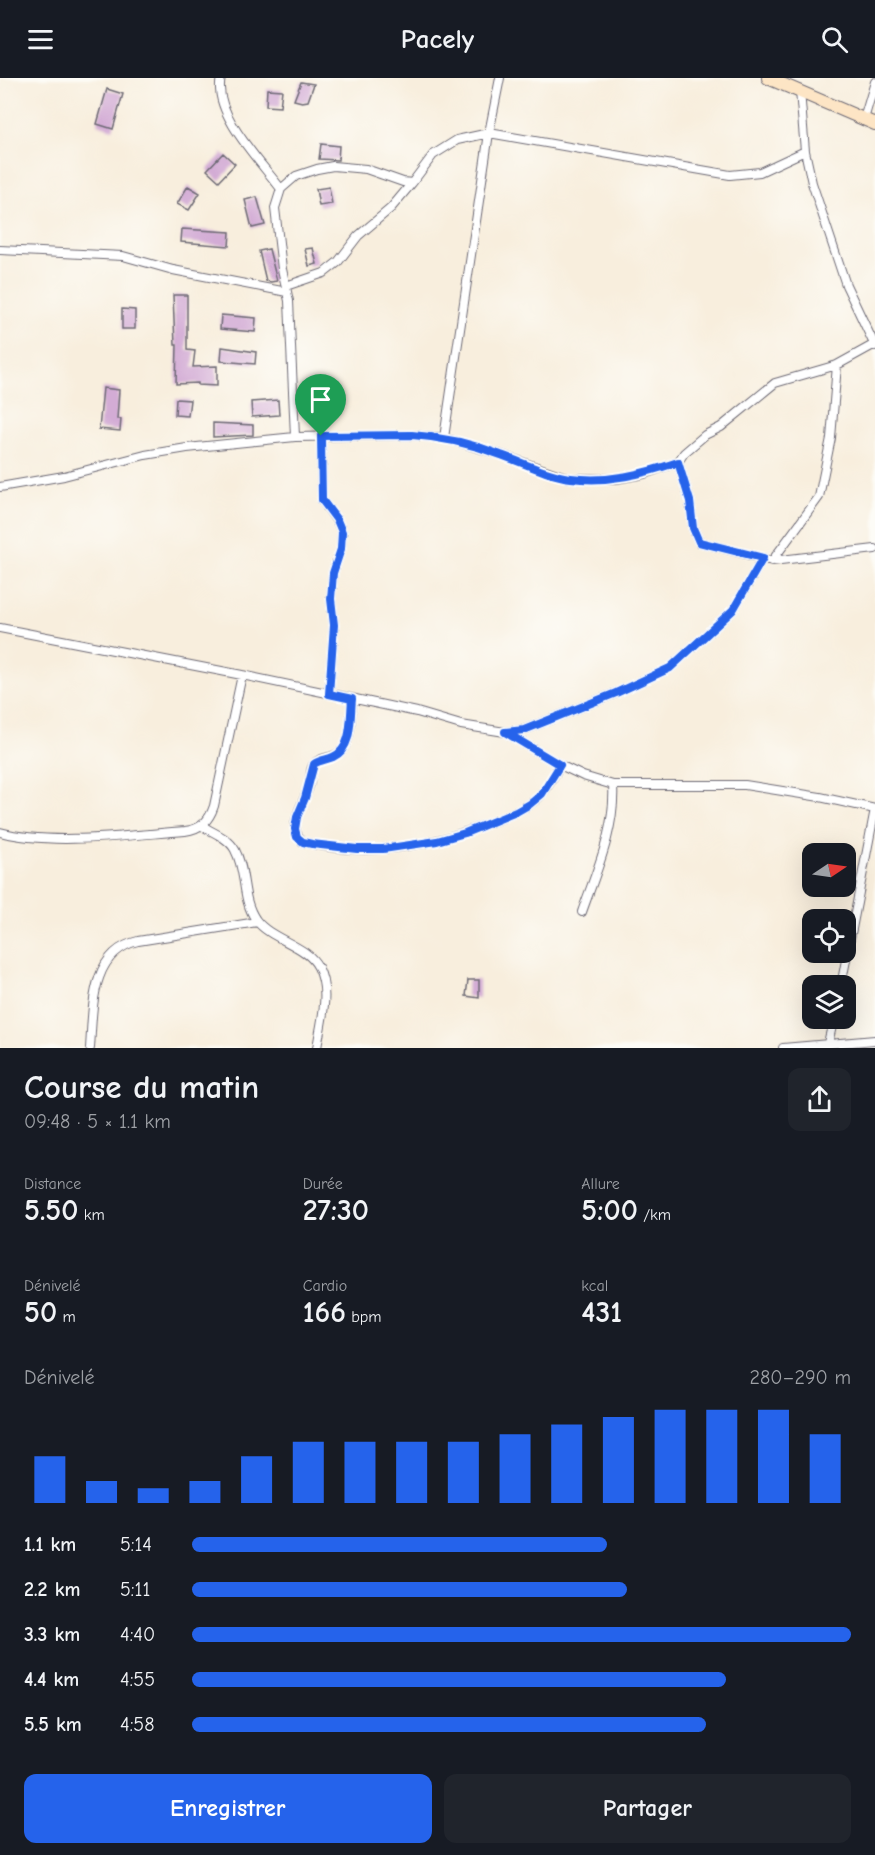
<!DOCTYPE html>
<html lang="fr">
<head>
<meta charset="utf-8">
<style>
  body { margin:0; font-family:"Comic Neue",sans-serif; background:#20242c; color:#f1f3f6; height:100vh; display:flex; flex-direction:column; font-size:22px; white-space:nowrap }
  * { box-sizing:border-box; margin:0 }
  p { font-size:20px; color:#9ea1a6 }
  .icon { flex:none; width:33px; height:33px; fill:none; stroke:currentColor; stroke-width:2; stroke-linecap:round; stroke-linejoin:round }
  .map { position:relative; height:970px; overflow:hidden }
  .drawer { display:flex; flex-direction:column; background:#171b24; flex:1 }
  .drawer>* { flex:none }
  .needle { width:39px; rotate:77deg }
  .tools { position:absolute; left:802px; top:765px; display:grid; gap:12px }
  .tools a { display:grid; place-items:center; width:54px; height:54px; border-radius:12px; background:#171b24; box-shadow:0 6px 24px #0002; font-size:30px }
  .pin { position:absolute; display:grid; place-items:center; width:51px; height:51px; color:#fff; margin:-62px -26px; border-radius:50% 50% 50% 0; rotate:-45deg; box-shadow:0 0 6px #0007 }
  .pin .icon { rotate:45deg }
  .round { display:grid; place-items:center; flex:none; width:63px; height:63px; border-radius:12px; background:#20242c }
  .head { display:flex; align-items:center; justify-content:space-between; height:102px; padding:0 24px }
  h1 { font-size:33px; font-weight:800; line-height:45px }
  .metrics { display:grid; grid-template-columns:repeat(3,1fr); gap:9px; height:102px; padding:6px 24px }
  .metrics div { display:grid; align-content:center }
  .metrics b { font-size:30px; font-weight:800 }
  .metrics small { font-size:16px; font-weight:400 }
  .metrics p { font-size:16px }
  .chart { height:168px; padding:12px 24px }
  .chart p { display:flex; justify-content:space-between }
  .chart svg { width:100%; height:108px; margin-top:6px; stroke:#2563eb; stroke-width:6 }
  .button { display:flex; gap:12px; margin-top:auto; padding:12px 24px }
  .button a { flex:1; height:69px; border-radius:12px; background:#2563eb; color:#fff; font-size:24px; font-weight:800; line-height:69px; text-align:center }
  .button a+a { background:#20242c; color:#f1f3f6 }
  ul { padding:0 24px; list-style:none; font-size:20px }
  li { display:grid; grid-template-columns:96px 72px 1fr; align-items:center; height:45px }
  li i { height:15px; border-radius:8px; background:#2563eb }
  header { display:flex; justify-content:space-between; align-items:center; height:78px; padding:0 24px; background:#171b24; font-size:27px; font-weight:800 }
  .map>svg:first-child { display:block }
</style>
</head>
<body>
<header><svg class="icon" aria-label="menu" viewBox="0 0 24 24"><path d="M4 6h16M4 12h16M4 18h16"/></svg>Pacely<svg class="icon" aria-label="search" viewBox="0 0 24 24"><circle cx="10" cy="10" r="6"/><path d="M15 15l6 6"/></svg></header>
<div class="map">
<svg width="875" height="970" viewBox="0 0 875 970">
  <rect width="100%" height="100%" fill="#fdfcf7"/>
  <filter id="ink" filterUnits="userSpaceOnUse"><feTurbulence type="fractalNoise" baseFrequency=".0167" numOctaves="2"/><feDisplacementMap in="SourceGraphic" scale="12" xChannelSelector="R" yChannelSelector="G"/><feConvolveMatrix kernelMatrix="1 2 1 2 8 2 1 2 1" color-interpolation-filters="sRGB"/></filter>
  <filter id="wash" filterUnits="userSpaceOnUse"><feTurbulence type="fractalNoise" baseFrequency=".008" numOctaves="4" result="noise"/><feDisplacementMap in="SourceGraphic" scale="24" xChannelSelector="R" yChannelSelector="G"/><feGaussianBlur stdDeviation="1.35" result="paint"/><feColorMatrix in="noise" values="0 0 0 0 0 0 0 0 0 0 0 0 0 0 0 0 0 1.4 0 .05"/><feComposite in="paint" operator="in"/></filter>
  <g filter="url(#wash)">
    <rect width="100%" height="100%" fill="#f8eedd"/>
    <g id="blocks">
      <path fill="#d3acd5" d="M301 4 314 6 308 23 302 24 294 22Z
        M107 11 123 16 113 51 97 46Z
        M267 11 282 12 280 29 266 28Z
        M321 66 339 68 338 82 319 81Z
        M223 75 235 86 219 103 207 92Z
        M188 108 200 115 189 132 177 126Z
        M329 109 332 126 319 128 316 111Z
        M257 119 265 147 252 150 245 122Z
        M182 151 230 154 229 168 181 164Z
        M313 170 317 186 309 188 305 171Z
        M269 171 277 203 271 204 266 203 259 173Z
        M173 217H187V272L195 273 193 289 217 288V308L198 307V305L176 306 177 267H175Z
        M122 231 135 232V251H122Z
        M221 237 256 240 255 254 220 251Z
        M222 269 256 274 255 286 221 283Z
        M103 310 119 312 117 341H121L120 353 99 351Z
        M176 321 190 322 188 338 175 337Z
        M278 322 279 337 252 339 251 324Z
        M213 345 253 347V357L213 359Z
        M468 902H479V920L466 918Z"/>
    </g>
  </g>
  <g filter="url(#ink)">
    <use href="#blocks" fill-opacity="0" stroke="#6d6974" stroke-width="1.5"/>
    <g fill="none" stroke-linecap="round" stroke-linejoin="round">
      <defs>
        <path id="minor" d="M221 0C212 35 261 84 281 111
          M800 13 805 73 812 105 846 207 875 268
          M864 41 875 4
          M0 172 123 178 173 192 287 214
          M286 208 324 195 338 184 358 158 391 130 412 105
          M837 287 875 266
          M321 358 322 422 337 443 342 454 341 471 333 495 331 521 334 547 329 616
          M295 359 289 223 282 191 275 130 281 111 296 98 317 91 333 88 366 91 403 104 412 105 433 77 457 62 489 55 730 97 760 94 805 73
          M444 360 499 376 569 400 616 401 644 396 678 384 684 375 705 357 721 349 775 305 837 287 831 360 819 419 772 483
          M678 384 690 423 693 450 699 464 772 483 875 471
          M0 409 64 398 145 377 187 370 295 359 412 357 444 360 489 55 500 0
          M0 550 242 597 417 634 461 647 505 654 524 652 616 615 670 590 733 532 763 480
          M352 621C351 634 352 651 347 663 340 684 322 676 314 686 310 690 311 698 310 704 307 719 296 733 295 748 295 755 298 759 303 764 366 780 433 769 492 744 509 737 526 731 540 718 548 710 554 697 560 687
          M505 654 560 687 583 698 613 707H745L820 719 875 731
          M202 748C212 754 229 760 235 772 247 794 241 821 256 842 271 862 307 867 318 889 331 914 321 943 317 970
          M0 754C52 768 130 757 185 753 201 751 209 743 214 728L242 597
          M582 834C596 794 616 750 613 707
          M841 908 875 731
          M827 969 834 940
          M90 970C93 931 90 874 138 863L257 844
          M783 970 875 962"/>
        <path id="secondary" d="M768 0 875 46"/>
      </defs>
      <use href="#minor" stroke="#6d6974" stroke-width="10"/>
      <use href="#secondary" stroke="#6d6974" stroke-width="14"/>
      <use href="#minor" stroke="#fff" stroke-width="8"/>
      <use href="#secondary" stroke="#fde5c5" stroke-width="12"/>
    </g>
  </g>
  <g fill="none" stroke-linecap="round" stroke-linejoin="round" filter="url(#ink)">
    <defs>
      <path id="route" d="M412 357C442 359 473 366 501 377 524 385 547 397 571 400 608 405 643 396 678 384L690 423 693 450 699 464 763 480 733 532 670 590 616 615 524 652 505 654 560 687 542 716 530 726 516 734 465 755 437 763 383 771H357L312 766 303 764 297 759 295 751 297 739 305 720 314 686C320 682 326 682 333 679 353 670 350 640 352 621L329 616 334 547 331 521 333 495 341 471 342 454 337 442 322 422 321 358Z"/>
    </defs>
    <use href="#route" stroke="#fff" stroke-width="12"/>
    <use href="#route" stroke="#2563eb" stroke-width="8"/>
  </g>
</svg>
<div class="tools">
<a><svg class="needle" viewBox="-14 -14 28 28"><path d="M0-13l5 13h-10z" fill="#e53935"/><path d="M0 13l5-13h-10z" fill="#9ea1a6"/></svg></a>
<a><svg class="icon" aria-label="locate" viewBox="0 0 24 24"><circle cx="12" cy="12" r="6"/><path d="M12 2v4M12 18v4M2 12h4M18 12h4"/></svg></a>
<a><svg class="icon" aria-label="layers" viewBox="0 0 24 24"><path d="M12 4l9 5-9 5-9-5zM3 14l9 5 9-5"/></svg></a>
</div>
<div class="pin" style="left:321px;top:358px;background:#1e9e55"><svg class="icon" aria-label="arrive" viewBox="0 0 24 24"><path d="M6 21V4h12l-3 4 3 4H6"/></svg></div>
</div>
<section class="drawer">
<div class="head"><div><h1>Course du matin</h1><p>09:48 · 5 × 1.1 km</p></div><a class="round"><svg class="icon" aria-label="share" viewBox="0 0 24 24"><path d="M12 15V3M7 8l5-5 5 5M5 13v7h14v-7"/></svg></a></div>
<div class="metrics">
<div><p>Distance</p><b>5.50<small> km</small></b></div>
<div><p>Durée</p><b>27:30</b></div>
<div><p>Allure</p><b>5:00<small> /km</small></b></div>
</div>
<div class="metrics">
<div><p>Dénivelé</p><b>50<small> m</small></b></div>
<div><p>Cardio</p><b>166<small> bpm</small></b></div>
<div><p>kcal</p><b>431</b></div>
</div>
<div class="chart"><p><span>Dénivelé</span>280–290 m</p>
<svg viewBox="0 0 160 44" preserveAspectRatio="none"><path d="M5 44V25M15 44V35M25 44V38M35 44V35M45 44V25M55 44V19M65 44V19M75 44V19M85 44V19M95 44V16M105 44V12M115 44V9M125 44V6M135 44V6M145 44V6M155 44V16"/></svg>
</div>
<ul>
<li><b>1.1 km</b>5:14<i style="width:63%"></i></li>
<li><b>2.2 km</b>5:11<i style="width:66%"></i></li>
<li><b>3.3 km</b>4:40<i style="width:100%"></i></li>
<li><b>4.4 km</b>4:55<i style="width:81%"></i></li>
<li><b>5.5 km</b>4:58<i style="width:78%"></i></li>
</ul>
<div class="button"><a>Enregistrer</a><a>Partager</a></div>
</section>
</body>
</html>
